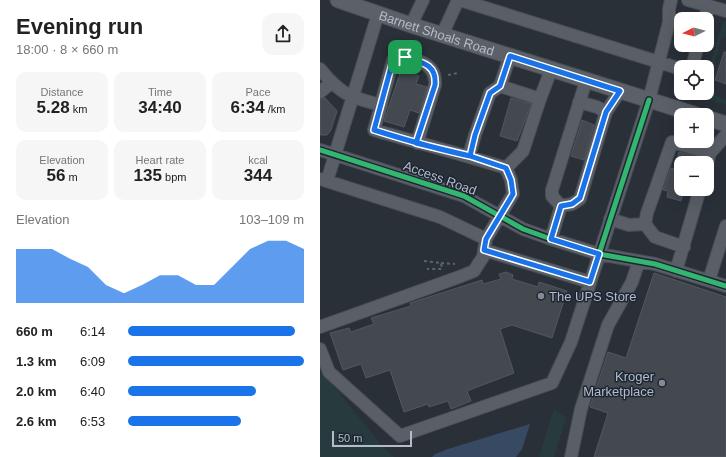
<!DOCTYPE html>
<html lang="en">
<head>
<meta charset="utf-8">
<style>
  body { margin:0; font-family:Arial,sans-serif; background:#f6f6f6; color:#222; height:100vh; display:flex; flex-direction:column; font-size:15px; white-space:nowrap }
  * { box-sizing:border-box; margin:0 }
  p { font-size:13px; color:#767676 }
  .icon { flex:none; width:22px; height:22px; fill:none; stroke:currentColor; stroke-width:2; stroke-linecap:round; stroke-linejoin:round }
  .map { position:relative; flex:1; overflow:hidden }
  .panel { display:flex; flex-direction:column; background:#fff; width:320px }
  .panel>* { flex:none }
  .needle { width:26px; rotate:264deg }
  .tools { position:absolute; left:354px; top:12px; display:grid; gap:8px }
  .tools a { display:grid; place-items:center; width:40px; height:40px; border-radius:8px; background:#fff; box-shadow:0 4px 16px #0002; font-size:20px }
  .scale { position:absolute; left:12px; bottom:10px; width:80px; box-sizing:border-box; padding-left:4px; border:2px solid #b4bcc9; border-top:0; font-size:11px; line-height:14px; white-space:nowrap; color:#b4bcc9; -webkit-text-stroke:3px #1d2633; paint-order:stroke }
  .pin { position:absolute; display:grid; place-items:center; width:34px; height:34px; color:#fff; margin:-17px; border-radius:8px; box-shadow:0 2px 6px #0006 }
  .round { display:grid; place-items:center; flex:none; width:42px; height:42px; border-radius:12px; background:#f6f6f6 }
  .headline { display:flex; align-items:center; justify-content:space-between; height:68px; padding:0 16px }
  h1 { font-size:22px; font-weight:700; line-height:30px }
  .stats { display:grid; grid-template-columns:repeat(3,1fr); gap:6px; height:68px; padding:4px 16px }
  .stats div { display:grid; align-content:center; border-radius:10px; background:#f6f6f6; text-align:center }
  .stats b { font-size:17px; font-weight:700 }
  .stats small { font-size:11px; font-weight:400 }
  .stats p { font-size:11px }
  .chart { height:112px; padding:8px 16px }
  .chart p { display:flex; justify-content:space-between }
  .chart svg { width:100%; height:72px; margin-top:4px; fill:#1a73e8; opacity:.7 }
  ul { padding:0 16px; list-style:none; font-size:13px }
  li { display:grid; grid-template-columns:64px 48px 1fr; align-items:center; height:30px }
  li i { height:10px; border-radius:5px; background:#1a73e8 }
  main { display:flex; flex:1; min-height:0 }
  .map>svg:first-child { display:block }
</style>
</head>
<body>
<main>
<section class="panel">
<div class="headline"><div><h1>Evening run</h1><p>18:00 · 8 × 660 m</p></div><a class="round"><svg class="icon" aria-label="share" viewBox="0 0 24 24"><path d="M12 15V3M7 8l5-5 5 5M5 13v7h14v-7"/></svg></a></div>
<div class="stats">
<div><p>Distance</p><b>5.28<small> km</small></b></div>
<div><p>Time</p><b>34:40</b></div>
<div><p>Pace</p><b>6:34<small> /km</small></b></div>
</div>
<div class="stats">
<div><p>Elevation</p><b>56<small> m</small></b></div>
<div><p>Heart rate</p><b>135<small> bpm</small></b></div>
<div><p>kcal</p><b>344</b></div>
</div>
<div class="chart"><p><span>Elevation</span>103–109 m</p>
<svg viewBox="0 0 160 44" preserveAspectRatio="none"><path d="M0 44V11L10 11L20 11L30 17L40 22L50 33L60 38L70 33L80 27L90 27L100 33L110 33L120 22L130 11L140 6L150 6L160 11V44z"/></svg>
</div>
<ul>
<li><b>660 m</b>6:14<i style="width:95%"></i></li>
<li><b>1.3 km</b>6:09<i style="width:100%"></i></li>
<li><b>2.0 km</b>6:40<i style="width:73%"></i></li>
<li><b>2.6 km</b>6:53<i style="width:64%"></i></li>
</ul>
</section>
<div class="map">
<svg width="406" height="457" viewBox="0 0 406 457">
  <rect width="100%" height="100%" fill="#2a3038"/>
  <path fill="#273a3e" d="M406 20V36L401 41 387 87 392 94 406 100V105L385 98 382 94 387 93V75L403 22Z
    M0 369 62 446 74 457H0Z
    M234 409 246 418 234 457H219Z"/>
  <path fill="#384963" d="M210 424 202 449 196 457H112L115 454 128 449Z"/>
  <path fill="#444950" stroke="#52575f" d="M404 52H406V84L395 80Z
    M86 67 95 71 94 74 99 76 96 84 107 87 99 113 90 110 84 127 64 121 81 70 85 71Z
    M5 98 17 111 11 130 7 135H0V99Z
    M191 98 211 104 197 141 180 136Z
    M262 120 274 125 264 160 251 156Z
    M359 152 374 156 372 163H361V189H364L361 201 347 197 348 191 343 190 351 168 354 169Z
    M186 272 193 275 192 279 218 287 219 282 247 291 232 338 192 325 180 329 194 373 147 391 151 401 131 409 128 401 109 407 108 404 84 412 70 370 46 378 41 364 23 370 10 333 29 328 31 332 54 324 51 318 91 306 90 303 162 280 163 284 181 279 179 274Z
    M334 273 406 297V457H274L288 413 270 407 288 352 306 358Z"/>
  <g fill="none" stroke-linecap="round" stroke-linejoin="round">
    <defs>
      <path id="minor" d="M140 0 361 69
        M368 0 406 11
        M385 19 388 6
        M91 25 103 0
        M122 35 138 0
        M372 67 378 45
        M0 69C21 95 30 97 61 105
        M180 86 220 99
        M0 92 11 83
        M259 102 277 107 286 112
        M0 150 144 196 203 229 231 239 279 254 335 264 406 286
        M149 156 155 135 170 93 180 86 190 56
        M387 164 390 153 406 135
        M186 168 203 151 220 99 231 70
        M0 179 120 217 166 239
        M7 181 58 14
        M241 206 252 204 260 199 286 112 300 91
        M241 206 232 196V190L266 81
        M290 219 309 225 325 224
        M231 239 241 206
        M364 247 335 237 325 224 327 213 352 142 390 153
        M164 250 270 282
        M356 271 380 189
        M389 280 406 226
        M0 327 139 277 154 271 159 263 163 257 166 239 193 194 191 180 186 168C142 154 98 143 54 130L73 60 78 56C96 59 117 63 115 85L97 143
        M0 349 9 372 80 436 232 383 251 342 329 100 349 22V9L351 0
        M251 457 261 409 288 325 312 282 319 261"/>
      <g id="major">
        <path id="s1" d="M18 0 91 25 377 115"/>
        <path d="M387 118 406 124"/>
      </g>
    </defs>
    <use href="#minor" stroke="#484c53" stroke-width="14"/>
    <use href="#major" stroke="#484c55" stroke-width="17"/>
    <path stroke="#5d636a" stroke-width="2" stroke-dasharray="3 3" stroke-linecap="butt" d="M128 75 138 73
      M104 261 121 263 122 269H107
      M121 263 135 264"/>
    <use href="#minor" stroke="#5a5e66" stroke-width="12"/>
    <use href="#major" stroke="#5c6168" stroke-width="15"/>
    <defs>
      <path id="cycleway" d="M0 150 144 196 203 229 231 239 279 254 335 264 406 286
        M279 254 329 100"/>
    </defs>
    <use href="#cycleway" stroke="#1d2633" stroke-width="8"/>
    <use href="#cycleway" stroke="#33b770" stroke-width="5"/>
  </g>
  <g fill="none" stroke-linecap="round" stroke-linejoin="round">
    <defs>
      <path id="route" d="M85 57C101 62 117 64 115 85L96 143 150 156 186 168 191 180 193 194 166 239 164 250 270 282 279 254 231 239 241 206 252 204 260 198 286 112 300 91 190 56 180 86 170 93 155 135 150 156C117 149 86 140 54 130L73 60 78 56 85 57"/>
    </defs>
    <use href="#route" stroke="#fff" stroke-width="8"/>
    <use href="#route" stroke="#1a73e8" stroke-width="5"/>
  </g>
  <g fill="#848b96" stroke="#1d2633" stroke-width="1.5">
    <circle cx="221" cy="296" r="4"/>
    <circle cx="342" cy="383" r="4"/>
  </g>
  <g text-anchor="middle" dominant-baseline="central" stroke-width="3" stroke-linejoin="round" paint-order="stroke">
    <g font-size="13" fill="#b4bcc9" stroke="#1d2633">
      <text stroke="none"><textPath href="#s1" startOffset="104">Barnett Shoals Road</textPath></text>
      <text transform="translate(120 178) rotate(20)">Access Road</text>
    </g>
    <g font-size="13" fill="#b4bcc9" stroke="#1d2633" text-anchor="start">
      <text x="229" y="296">The UPS Store</text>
      <text x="334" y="376" text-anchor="end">Kroger<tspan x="334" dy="15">Marketplace</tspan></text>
    </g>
  </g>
</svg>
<div class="tools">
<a><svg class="needle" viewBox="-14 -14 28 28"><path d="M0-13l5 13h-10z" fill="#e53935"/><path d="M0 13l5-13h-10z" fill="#767676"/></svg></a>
<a><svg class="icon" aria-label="locate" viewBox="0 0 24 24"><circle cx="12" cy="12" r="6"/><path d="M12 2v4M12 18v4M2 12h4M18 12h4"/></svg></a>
<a>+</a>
<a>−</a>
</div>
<div class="scale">50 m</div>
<div class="pin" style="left:85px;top:57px;background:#1e9e55"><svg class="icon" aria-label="arrive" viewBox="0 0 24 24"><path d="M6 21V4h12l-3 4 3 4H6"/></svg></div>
</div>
</main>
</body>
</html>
